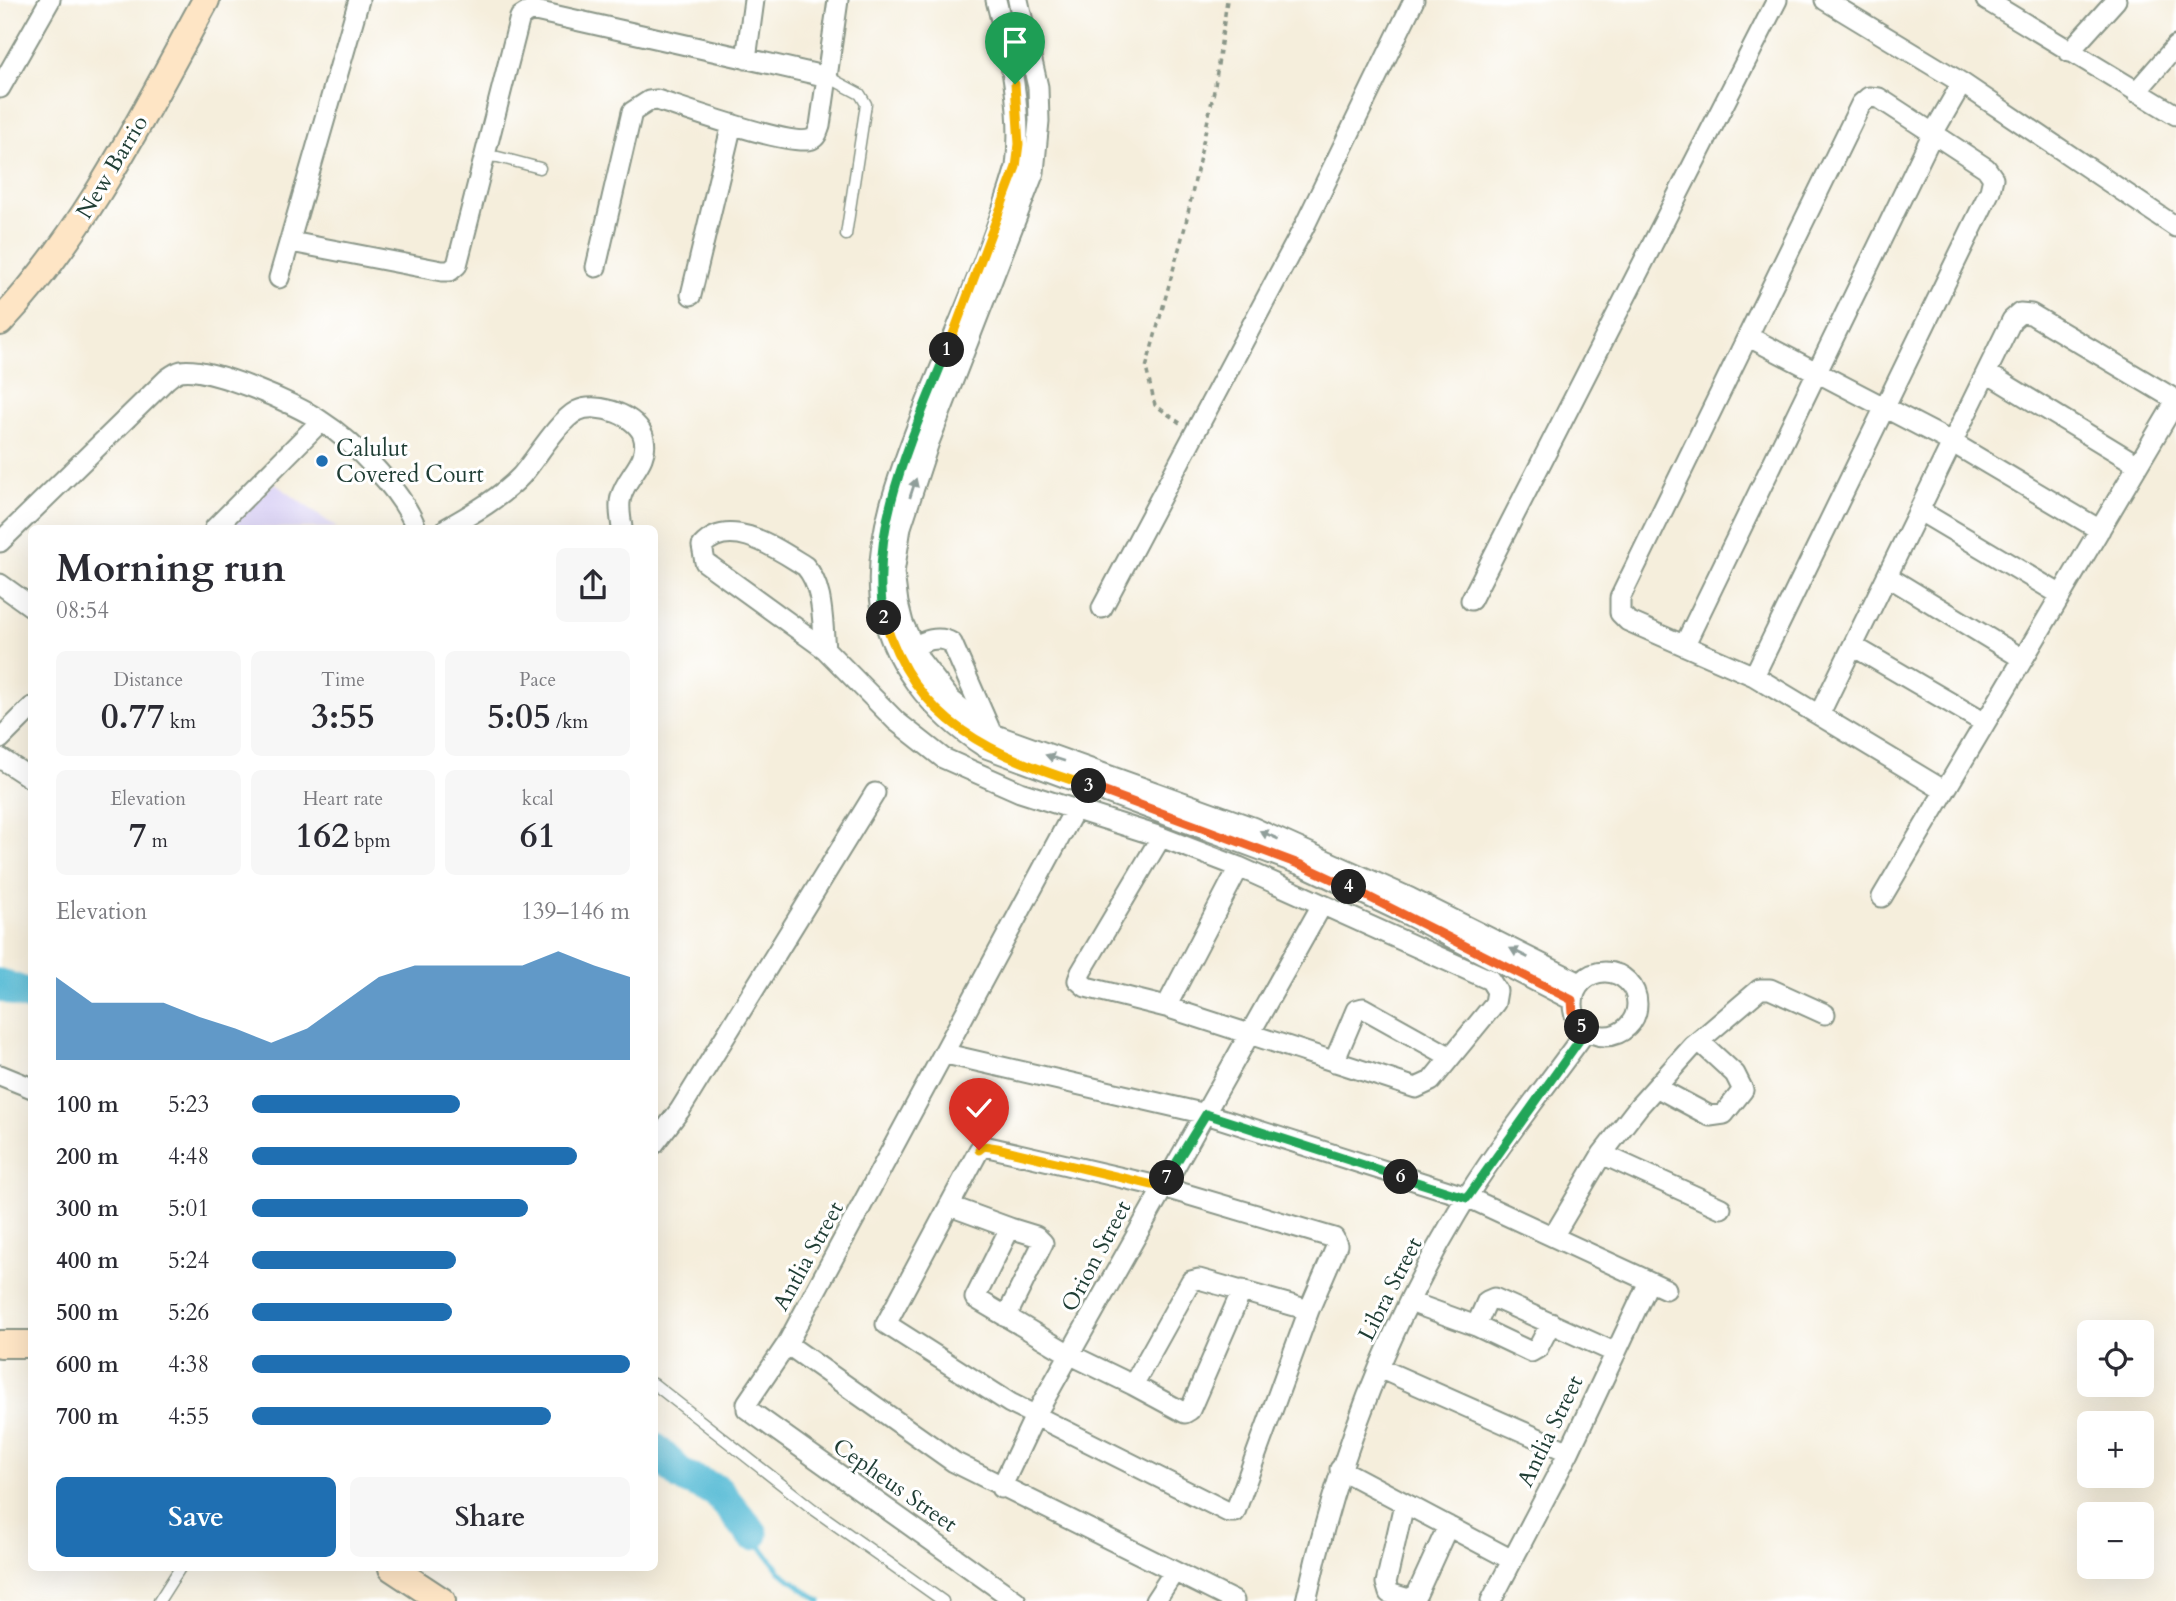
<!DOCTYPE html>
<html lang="en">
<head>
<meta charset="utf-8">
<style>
  body { margin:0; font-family:Cardo,serif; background:#f7f7f7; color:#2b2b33; height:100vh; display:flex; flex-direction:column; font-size:26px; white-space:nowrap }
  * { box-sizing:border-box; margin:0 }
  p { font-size:23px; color:#7c7c81 }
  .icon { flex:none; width:38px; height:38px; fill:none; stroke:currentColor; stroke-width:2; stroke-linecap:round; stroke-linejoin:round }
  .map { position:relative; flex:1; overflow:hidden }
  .drawer { position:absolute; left:28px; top:525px; width:630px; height:1046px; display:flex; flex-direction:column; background:#fff; border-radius:10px; box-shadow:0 7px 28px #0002 }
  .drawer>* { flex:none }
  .controls { position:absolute; left:2077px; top:1320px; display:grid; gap:14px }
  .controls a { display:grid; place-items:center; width:77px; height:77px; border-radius:10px; background:#fff; box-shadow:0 7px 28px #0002; font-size:35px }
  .pin { position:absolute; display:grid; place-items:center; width:60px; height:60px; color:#fff; margin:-72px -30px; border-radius:50% 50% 50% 0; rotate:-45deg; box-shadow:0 0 7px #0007 }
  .pin .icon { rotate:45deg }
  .km { position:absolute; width:35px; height:35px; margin:-18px; border-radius:50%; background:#222; color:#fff; font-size:19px; line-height:35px; text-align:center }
  .round { display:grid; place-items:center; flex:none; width:74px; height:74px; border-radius:10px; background:#f7f7f7 }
  .overview { display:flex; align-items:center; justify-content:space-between; height:119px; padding:0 28px }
  h1 { font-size:38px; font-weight:600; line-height:52px }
  .metrics { display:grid; grid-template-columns:repeat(3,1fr); gap:10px; height:119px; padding:7px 28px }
  .metrics div { display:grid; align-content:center; border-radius:10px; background:#f7f7f7; text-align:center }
  .metrics b { font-size:35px; font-weight:600 }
  .metrics small { font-size:19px; font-weight:400 }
  .metrics p { font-size:19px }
  .chart { height:196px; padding:14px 28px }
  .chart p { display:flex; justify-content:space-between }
  .chart svg { width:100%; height:126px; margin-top:7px; fill:#1f6fb2; opacity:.7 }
  .action { display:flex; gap:14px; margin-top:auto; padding:14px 28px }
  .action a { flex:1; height:80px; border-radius:10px; background:#1f6fb2; color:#fff; font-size:28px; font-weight:600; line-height:80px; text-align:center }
  .action a+a { background:#f7f7f7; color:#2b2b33 }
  ul { padding:0 28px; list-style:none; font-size:23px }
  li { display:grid; grid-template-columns:112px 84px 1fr; align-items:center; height:52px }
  li i { height:18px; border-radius:9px; background:#1f6fb2 }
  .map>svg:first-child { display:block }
</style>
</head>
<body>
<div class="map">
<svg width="2176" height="1601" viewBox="0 0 2176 1601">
  <rect width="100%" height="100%" fill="#fff"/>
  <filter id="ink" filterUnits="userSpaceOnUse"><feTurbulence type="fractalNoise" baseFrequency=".0143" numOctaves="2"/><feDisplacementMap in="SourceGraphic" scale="14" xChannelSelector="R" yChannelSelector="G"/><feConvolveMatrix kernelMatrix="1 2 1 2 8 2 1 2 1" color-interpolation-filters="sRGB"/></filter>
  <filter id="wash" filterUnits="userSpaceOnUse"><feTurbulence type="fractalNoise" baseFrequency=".00686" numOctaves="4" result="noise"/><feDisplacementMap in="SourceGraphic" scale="28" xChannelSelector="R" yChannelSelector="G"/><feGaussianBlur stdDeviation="1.57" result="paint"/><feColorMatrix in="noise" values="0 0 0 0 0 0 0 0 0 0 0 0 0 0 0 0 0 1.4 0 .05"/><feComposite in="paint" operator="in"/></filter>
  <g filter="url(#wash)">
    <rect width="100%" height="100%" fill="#f5eedc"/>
    <path fill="#ddd5f6" d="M274 483 337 528H230Z"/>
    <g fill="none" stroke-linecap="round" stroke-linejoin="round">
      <path stroke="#58bcd6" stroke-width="5" d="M752 1534 780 1572 820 1601"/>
      <path stroke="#58bcd6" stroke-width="33" d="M0 985 32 996
        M654 1449 682 1476 717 1491 752 1534"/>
    </g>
  </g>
  <g filter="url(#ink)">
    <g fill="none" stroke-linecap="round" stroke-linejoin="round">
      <defs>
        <path id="lane" d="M828 77 860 94 866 104 846 235
          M483 156 498 157 540 168
          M654 1384 813 1509 943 1601
          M159 1601 180 1568"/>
        <path id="street" d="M996 0C1010 55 1023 110 1016 167 993 247 958 324 927 401 904 461 874 531 880 596 886 659 934 715 986 748L1304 866 1410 916 1572 1000
          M1018 0 1038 87 1039 121 1034 172 929 442 901 527 894 573 898 603 903 623 920 660 951 700 993 734 1252 827 1410 898 1580 983
          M1825 0 1962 83 2176 227
          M1986 0 2176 115
          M2069 52 2116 0
          M746 59 754 0
          M0 88 50 0
          M2136 92 2176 46
          M291 242 442 271H450L457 265 520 17 531 10 828 77
          M596 267 632 112 649 101 657 100C683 108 792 148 812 139 817 137 818 131 820 126L838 0
          M279 278 359 0
          M691 295 732 124
          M1749 337 1953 443 2100 530
          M1987 373 2138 465
          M1920 511 2061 595
          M215 528 321 421
          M447 528C472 514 501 497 521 476 536 459 558 421 577 411 597 401 640 416 644 439 649 462 626 476 621 497 618 506 621 519 622 528
          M0 542 167 379C171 376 176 372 181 371 209 366 297 404 321 421 354 442 403 492 416 528
          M1887 576 2023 659
          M0 584 32 607
          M1471 600 1777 0
          M1102 608 1304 227 1414 0
          M1685 644 1932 135 1962 83
          M1853 646 1985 723
          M825 649C822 621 824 587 805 566 777 549 730 515 702 546L705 562 825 649 896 721 943 758 1020 792 1161 837 1239 867 1490 980 1497 991 1495 1003 1431 1081 1416 1088 1166 1007 1086 987 1078 980 1081 972 1161 837
          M904 651C919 644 936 633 952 643L992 734
          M1754 676 1990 191 1993 178 1986 168 1879 98 1869 97 1861 104 1620 598V613L1628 621 1754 676 1945 791
          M1819 715 2012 320 2020 313 2031 314 2176 400
          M0 739 32 707
          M0 758 32 779
          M1075 809 787 1344 954 1462 1234 1601
          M1882 897 2176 401
          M1573 1004a32 32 0 1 1 64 0a32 32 0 1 1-64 0Z
          M1166 1007 1239 867
          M1699 1041 1760 989H1770L1825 1014
          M946 1054 1206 1114 1467 1197 1666 1289
          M1334 1062 1356 1010 1363 1008 1449 1056
          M0 1075 32 1088
          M654 1144 680 1110 875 793
          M984 1146 1162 1187 1334 1238 1337 1245 1309 1310 1235 1512H1228L1010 1403 886 1324 979 1150Z
          M1602 1154 1721 1208
          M950 1206 1010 1228 975 1298 1071 1355 1133 1385 1191 1281 1199 1279 1309 1310
          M1554 1235 1602 1154 1639 1106 1693 1046 1699 1041 1735 1074 1743 1090 1724 1114 1710 1116 1656 1087
          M1410 1302 1476 1326 1487 1301 1494 1298 1616 1353
          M1006 1317 1043 1243 1036 1236 1010 1228
          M1476 1326 1531 1352 1538 1348 1551 1323
          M787 1344 747 1403V1409L1016 1601
          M1379 1368 1569 1452
          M1133 1385 1185 1413 1190 1410 1242 1290
          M1340 1469 1512 1560
          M1001 1488 1035 1416 1322 905
          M1404 1504 1386 1583 1389 1593 1409 1599 1417 1594 1448 1526
          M1155 1601 1174 1572
          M1306 1601C1336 1465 1385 1333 1457 1213 1495 1149 1543 1091 1586 1031
          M1491 1601 1569 1452 1649 1282"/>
        <path id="secondary" d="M0 322C88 229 145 111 206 0
          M0 1344H32
          M392 1568 442 1601"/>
      </defs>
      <use href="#lane" stroke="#8a9688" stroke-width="13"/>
      <use href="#street" stroke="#8a9688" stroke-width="23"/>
      <use href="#secondary" stroke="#8a9688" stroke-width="30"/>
      <path stroke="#8a9688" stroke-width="3.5" stroke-dasharray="5 5" stroke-linecap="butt" d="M1180 423 1155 405 1146 368 1185 227 1215 86 1227 0"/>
      <use href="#lane" stroke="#fff" stroke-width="10"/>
      <use href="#street" stroke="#fff" stroke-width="19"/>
      <use href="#secondary" stroke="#fee5c5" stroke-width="26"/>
    </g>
    <defs><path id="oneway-solid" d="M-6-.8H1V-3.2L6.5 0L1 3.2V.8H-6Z" transform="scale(1.75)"/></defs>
    <g fill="#8f9e9a">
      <use href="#oneway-solid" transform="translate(913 488) rotate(-72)"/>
      <use href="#oneway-solid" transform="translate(1055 758) rotate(-162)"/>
      <use href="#oneway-solid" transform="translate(1269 835) rotate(-156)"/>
      <use href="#oneway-solid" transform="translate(1519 953) rotate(-153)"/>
    </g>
  </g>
  <g fill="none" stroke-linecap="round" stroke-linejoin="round" filter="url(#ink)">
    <defs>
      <path id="split-1" d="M947 350 1016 167 1019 144 1015 84"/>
      <path id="split-2" d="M884 618C868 526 914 434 947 350"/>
      <path id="split-3" d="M884 618C916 725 993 755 1089 786"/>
      <path id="split-4" d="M1089 786 1304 866 1349 887"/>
      <path id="split-5" d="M1349 887 1572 1000 1573 1014 1582 1027"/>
      <path id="split-6" d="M1401 1177 1467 1198 1586 1031 1582 1027"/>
      <path id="split-7" d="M1167 1178 1206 1114 1401 1177"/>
      <path id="split-8" d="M979 1150 984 1146 997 1148 1161 1187 1167 1178"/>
    </defs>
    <use href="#split-1" stroke="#fff" stroke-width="14"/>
    <use href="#split-2" stroke="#fff" stroke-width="14"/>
    <use href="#split-3" stroke="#fff" stroke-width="14"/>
    <use href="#split-4" stroke="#fff" stroke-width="14"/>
    <use href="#split-5" stroke="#fff" stroke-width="14"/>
    <use href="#split-6" stroke="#fff" stroke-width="14"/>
    <use href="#split-7" stroke="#fff" stroke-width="14"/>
    <use href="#split-8" stroke="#fff" stroke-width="14"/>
    <use href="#split-1" stroke="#f5b400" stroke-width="9"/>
    <use href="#split-2" stroke="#22a559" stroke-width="9"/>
    <use href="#split-3" stroke="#f5b400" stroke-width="9"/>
    <use href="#split-4" stroke="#f0652b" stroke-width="9"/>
    <use href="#split-5" stroke="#f0652b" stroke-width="9"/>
    <use href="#split-6" stroke="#22a559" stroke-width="9"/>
    <use href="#split-7" stroke="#22a559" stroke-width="9"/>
    <use href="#split-8" stroke="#f5b400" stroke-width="9"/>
  </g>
  <circle fill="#1f6fb2" stroke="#fff" stroke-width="2.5" cx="322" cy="461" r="7"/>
  <g text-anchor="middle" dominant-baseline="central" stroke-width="6" stroke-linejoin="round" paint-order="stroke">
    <g font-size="23" fill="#1f3d34" stroke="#fff">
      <text transform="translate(112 167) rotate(-59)">New Barrio</text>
      <text transform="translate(808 1256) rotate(-61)">Antlia Street</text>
      <text transform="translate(1096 1256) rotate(-62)">Orion Street</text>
      <text transform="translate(1390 1289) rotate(-63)">Libra Street</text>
      <text transform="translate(1550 1431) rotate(-64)">Antlia Street</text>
      <text transform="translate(895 1485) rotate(35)">Cepheus Street</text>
    </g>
    <g font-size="23" fill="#1f3d34" stroke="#fff" text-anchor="start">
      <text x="336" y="448">Calulut<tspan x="336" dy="26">Covered Court</tspan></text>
    </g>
  </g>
</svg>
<div class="controls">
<a><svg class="icon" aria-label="locate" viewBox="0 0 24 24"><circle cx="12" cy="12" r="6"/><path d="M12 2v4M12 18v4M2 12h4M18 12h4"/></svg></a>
<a>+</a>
<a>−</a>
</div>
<div class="pin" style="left:1015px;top:84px;background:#1e9e55"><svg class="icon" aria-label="arrive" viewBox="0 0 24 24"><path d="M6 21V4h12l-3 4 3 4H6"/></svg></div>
<div class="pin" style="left:979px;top:1150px;background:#d93025"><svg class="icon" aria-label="check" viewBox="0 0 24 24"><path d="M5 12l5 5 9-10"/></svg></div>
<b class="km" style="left:947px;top:350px">1</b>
<b class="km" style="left:884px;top:618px">2</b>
<b class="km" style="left:1089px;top:786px">3</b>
<b class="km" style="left:1349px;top:887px">4</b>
<b class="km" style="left:1582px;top:1027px">5</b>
<b class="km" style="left:1401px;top:1177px">6</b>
<b class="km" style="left:1167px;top:1178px">7</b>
<section class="drawer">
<div class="overview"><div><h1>Morning run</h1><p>08:54</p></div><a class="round"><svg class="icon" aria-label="share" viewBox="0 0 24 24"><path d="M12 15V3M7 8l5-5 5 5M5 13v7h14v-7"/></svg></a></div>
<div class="metrics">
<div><p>Distance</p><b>0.77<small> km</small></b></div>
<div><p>Time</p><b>3:55</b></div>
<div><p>Pace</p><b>5:05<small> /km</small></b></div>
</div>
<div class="metrics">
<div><p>Elevation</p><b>7<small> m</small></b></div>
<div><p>Heart rate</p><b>162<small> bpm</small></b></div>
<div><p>kcal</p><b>61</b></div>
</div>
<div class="chart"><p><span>Elevation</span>139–146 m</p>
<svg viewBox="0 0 160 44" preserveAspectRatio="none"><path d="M0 44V15L10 24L20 24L30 24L40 29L50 33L60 38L70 33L80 24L90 15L100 11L110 11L120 11L130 11L140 6L150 11L160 15V44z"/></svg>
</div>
<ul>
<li><b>100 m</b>5:23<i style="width:55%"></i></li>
<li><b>200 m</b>4:48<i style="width:86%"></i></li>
<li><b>300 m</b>5:01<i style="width:73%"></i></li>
<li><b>400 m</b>5:24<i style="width:54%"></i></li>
<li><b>500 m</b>5:26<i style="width:53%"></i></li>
<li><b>600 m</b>4:38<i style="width:100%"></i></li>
<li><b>700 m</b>4:55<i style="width:79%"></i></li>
</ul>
<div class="action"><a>Save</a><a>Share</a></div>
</section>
</div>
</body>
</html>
